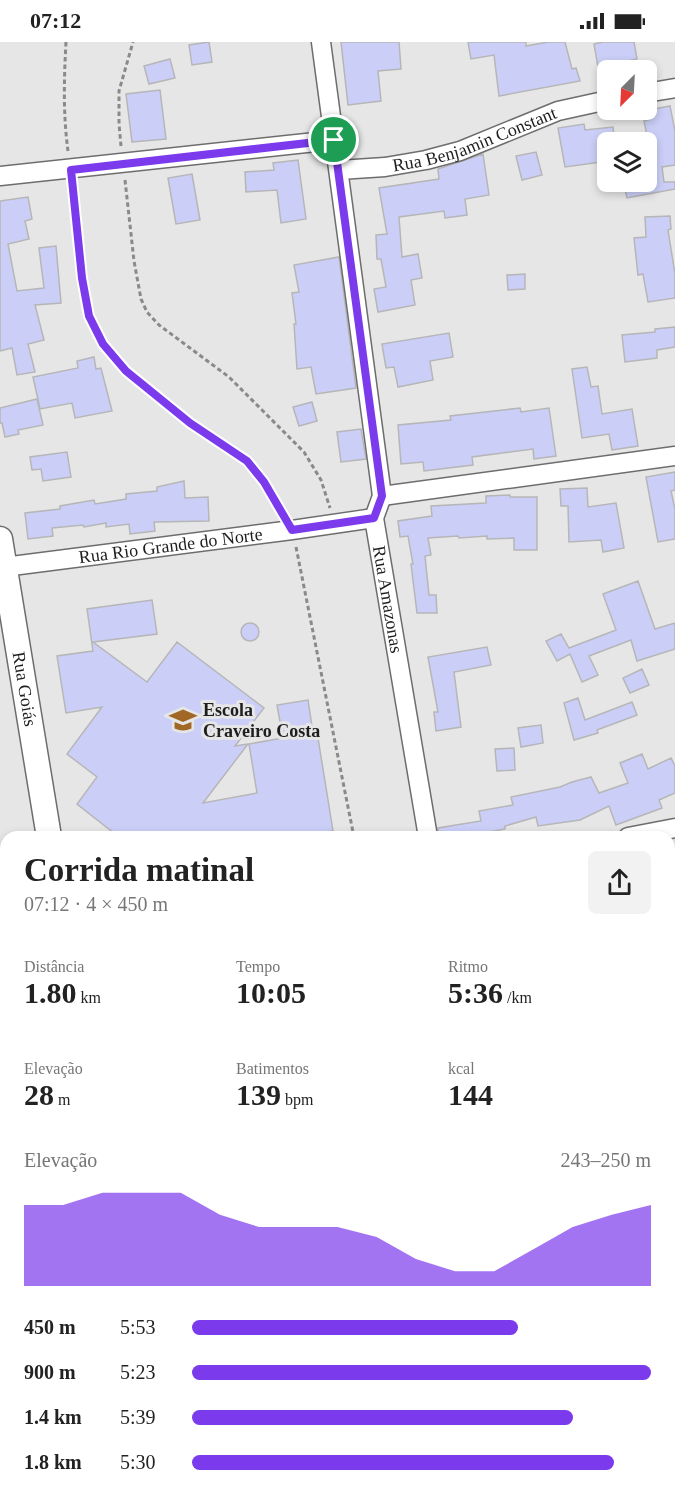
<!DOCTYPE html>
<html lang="pt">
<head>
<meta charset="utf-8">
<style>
  body { margin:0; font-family:"Times New Roman",serif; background:#f2f2f2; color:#222; height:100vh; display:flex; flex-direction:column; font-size:22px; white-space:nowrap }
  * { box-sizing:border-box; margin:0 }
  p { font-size:20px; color:#767676 }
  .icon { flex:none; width:33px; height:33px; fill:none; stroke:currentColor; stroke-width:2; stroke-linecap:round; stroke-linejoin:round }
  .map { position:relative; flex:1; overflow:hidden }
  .side { position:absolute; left:0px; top:789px; width:675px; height:668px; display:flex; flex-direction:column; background:#fff; border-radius:18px 18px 0 0; box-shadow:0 3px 9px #0003 }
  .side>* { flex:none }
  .needle { width:39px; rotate:204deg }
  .buttons { position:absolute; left:597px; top:18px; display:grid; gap:12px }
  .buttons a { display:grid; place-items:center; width:60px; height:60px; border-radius:9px; background:#fff; box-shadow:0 3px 9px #0003; font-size:30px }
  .pin { position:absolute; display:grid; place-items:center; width:51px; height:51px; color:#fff; margin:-26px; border:3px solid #fff; border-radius:50%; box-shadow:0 2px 6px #0007 }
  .round { display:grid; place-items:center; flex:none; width:63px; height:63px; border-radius:9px; background:#f2f2f2 }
  .headline { display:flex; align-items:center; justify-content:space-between; height:102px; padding:0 24px }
  h1 { font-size:33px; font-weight:600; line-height:45px }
  .stats { display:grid; grid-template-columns:repeat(3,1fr); gap:9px; height:102px; padding:6px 24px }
  .stats div { display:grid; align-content:center }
  .stats b { font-size:30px; font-weight:600 }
  .stats small { font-size:16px; font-weight:400 }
  .stats p { font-size:16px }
  .chart { height:168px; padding:12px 24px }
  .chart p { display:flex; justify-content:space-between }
  .chart svg { width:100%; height:108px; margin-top:6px; fill:#7c3aed; opacity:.7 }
  ul { padding:0 24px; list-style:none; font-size:20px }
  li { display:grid; grid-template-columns:96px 72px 1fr; align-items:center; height:45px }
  li i { height:15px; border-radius:8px; background:#7c3aed }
  .status { display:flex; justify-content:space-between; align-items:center; height:42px; padding:0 30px; background:#fff; direction:ltr }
  .status svg { height:16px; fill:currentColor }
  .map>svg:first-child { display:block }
</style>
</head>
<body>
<div class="status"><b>07:12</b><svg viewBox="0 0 49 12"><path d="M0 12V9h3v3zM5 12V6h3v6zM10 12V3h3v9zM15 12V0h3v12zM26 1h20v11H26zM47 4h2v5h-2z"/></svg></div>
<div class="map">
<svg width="675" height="1456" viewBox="0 0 675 1456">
  <rect width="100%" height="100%" fill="#e6e6e7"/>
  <path fill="#cbcff7" stroke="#b6b6b8" stroke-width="1.5" d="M209 0 212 20 192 23 189 3Z
    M341 0H399L401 27 378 29 381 59 348 63Z
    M468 0H526V4L548 0H565L572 27 576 26 580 39 499 54 494 13 471 17Z
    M603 0H634L637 17 598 25 594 2Z
    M170 17 175 36 149 42 144 24Z
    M160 48 166 97 132 100 126 52Z
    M670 64 675 89V123L662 125 664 140H675V147L627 156 623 140H646L647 94 644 79 651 77 649 68Z
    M584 82 585 88 613 85 615 100H608V119L565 125 558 86Z
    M536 110 542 133 522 138 516 114Z
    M483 112 489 153 465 157 467 173 445 176 444 169 399 175 402 215 418 212 422 236 411 238 415 263 378 270 374 247 386 245 381 217H377L376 193 387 192 379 146 439 137 438 127Z
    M298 118 306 177 281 181 277 148 246 150 245 130 274 128 273 121Z
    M192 132 200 178 176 182 168 136Z
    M28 155 32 177 25 179 29 197 8 202 17 249 44 246 39 206 56 204 61 261 35 263 44 298 28 302 35 330 17 333 12 306 0 309V159Z
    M670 174 671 187 668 188 675 232V256L648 260 643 232 638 233 634 196 646 195 645 175Z
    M339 215 356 346 316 352 311 325 297 327 294 282H296L292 251 299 250 294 223Z
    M525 232V247L508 248 507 233Z
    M675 285V305L657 308V316L625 320 622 293 655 290V287Z
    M449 291 453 315 430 319 433 338 398 345 394 325 386 326 382 302Z
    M94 315 96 327 101 326 112 369 75 376 72 361 40 367 33 335 78 326 77 319Z
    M587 325 591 345 598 344 602 372 632 367 638 404 612 408 609 392 582 396 572 327Z
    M37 357 43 383 18 388 19 392 5 395 2 381H0V366Z
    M312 360 317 379 299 384 293 365Z
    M520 366 521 370 549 366 556 414 534 417 533 407 472 415 473 423 424 429 423 420 401 422 398 383 451 378 450 374Z
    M361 387 366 417 341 420 337 390Z
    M67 410 71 435 43 439 41 427 32 428 30 415Z
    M675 430V448L671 449 675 467V497L658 500 646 435Z
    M184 439 185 456 208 455 209 479 154 480 155 489 130 492 129 482 106 485V481L84 485 83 483 52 486 53 494 28 497 25 471 60 467V464L94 458 95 462 126 457V452L157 449V445Z
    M587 446 588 465 616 461 624 506 603 510 601 498 569 500 568 464H561L560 447Z
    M510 453V455H537V508H514V496L487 497V494L459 496 458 494 428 496 431 513 425 514 429 553H436L437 571H417L411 522H413L408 494 400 495 398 479 432 474 431 464 486 461V454Z
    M638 539 655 587 675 581V607L637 619 631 598 589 614 598 633 582 640 570 612 557 619 546 599 561 592 569 606 616 588 603 552Z
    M152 558 157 592 93 600 147 640 177 600 264 666 235 704 248 702 203 761 257 751 249 702 283 696 277 663 308 658 313 691 317 690 333 789 300 795H119L77 762 97 735 67 712 102 665 66 671 57 614 93 609 87 567Z
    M241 590a9 9 0 1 1 18 0a9 9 0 1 1-18 0Z
    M487 605 491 623 454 630 461 685 436 689 434 670H438L428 615Z
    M642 627 649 643 630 651 623 636Z
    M578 656 585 678 632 660 637 673 597 688 598 691 574 698 564 661Z
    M541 683 543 701 521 705 518 686Z
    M514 706 515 728 497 729 495 707Z
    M642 712 648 727 671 716 675 724V751L659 758 662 766 616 783 609 764 580 778 538 784 536 775 505 784V787L464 795H439L438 786 481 779 479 769 513 763 511 755 560 745 572 740 591 735 599 751 628 741 620 721Z"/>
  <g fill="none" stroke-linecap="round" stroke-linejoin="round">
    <defs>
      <g id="minor">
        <path id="s1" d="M321 0 382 454 374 476 428 795"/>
        <path d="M646 51 675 46"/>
        <path id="s2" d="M339 128 385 125 426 118 460 109 558 69 608 58"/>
        <path d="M0 134 334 98"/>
        <path d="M382 454 675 414"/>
        <path id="s3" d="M4 525 292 488 374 476"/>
        <path d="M628 795 675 786"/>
        <path d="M0 873 6 872"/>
        <path d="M669 1149 675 1148"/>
        <path d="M520 1450 521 1456"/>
        <path d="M132 1456 134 1450"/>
      </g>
      <g id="tertiary">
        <path id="s4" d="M0 497 49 795"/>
        <path d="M0 1318 6 1319"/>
        <path d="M244 1450 248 1456"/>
      </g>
    </defs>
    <use href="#minor" stroke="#6d6d6e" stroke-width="21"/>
    <use href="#tertiary" stroke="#6d6d6e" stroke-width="27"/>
    <path stroke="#8a8a8b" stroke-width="3" stroke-dasharray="4.5 3" stroke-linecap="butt" d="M66 0C64 37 63 72 68 109
      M121 104 119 82V49L133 0
      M125 138 134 219 141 257 147 270 159 283 229 335 304 410 321 438 330 466
      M72 142 82 236 89 274 103 302 126 329 190 381 247 419 264 440 282 471
      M296 505 354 795"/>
    <use href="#minor" stroke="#fff" stroke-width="18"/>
    <use href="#tertiary" stroke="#fff" stroke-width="24"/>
  </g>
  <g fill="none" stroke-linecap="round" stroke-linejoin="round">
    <defs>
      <path id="route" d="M334 98 382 454 374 476 292 488 264 440 247 419 190 381 126 329 103 302 89 274 82 236 71 128Z"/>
    </defs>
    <use href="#route" stroke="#fff" stroke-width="12"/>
    <use href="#route" stroke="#7c3aed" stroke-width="8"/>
  </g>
  <defs>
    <symbol id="school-bare" viewBox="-9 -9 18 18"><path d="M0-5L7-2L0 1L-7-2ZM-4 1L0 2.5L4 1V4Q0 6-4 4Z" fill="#a06725" stroke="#e6e6e7" stroke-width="2.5" paint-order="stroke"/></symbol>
  </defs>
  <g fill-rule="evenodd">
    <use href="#school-bare" x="164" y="659" width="38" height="38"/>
  </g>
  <g text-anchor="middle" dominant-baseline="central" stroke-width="6" stroke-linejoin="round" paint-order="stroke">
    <g font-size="18" fill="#1e1e1e" stroke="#e6e6e7">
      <text stroke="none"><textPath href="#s2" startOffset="140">Rua Benjamin Constant</textPath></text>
      <text stroke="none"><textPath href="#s3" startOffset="168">Rua Rio Grande do Norte</textPath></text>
      <text stroke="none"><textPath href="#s1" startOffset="564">Rua Amazonas</textPath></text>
      <text stroke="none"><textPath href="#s4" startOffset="152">Rua Goiás</textPath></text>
    </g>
    <g font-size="18" font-weight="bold" fill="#1e1e1e" stroke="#e6e6e7" text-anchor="start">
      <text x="203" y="668">Escola<tspan x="203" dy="21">Craveiro Costa</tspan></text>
    </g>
  </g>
</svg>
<div class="buttons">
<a><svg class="needle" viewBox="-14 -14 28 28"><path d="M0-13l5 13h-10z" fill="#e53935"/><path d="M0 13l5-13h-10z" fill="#767676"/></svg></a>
<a><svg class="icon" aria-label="layers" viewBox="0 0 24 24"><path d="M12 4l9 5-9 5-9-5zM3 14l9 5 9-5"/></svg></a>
</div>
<div class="pin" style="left:334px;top:98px;background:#1e9e55"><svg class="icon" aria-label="arrive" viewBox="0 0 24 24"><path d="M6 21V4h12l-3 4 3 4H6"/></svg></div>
<section class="side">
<div class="headline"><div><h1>Corrida matinal</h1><p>07:12 · 4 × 450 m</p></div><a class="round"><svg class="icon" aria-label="share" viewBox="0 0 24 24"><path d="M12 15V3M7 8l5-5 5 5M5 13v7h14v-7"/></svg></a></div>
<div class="stats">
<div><p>Distância</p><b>1.80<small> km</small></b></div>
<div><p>Tempo</p><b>10:05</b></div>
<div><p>Ritmo</p><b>5:36<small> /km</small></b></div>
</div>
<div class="stats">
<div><p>Elevação</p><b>28<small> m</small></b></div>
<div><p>Batimentos</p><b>139<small> bpm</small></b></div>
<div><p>kcal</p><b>144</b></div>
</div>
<div class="chart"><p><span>Elevação</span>243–250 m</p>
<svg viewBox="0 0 160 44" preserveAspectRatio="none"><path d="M0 44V11L10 11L20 6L30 6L40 6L50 15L60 20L70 20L80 20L90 24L100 33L110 38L120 38L130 29L140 20L150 15L160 11V44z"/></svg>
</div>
<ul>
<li><b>450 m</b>5:53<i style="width:71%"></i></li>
<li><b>900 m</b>5:23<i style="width:100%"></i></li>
<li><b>1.4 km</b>5:39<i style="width:83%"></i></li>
<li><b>1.8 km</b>5:30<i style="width:92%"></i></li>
</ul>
</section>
</div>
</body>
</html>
